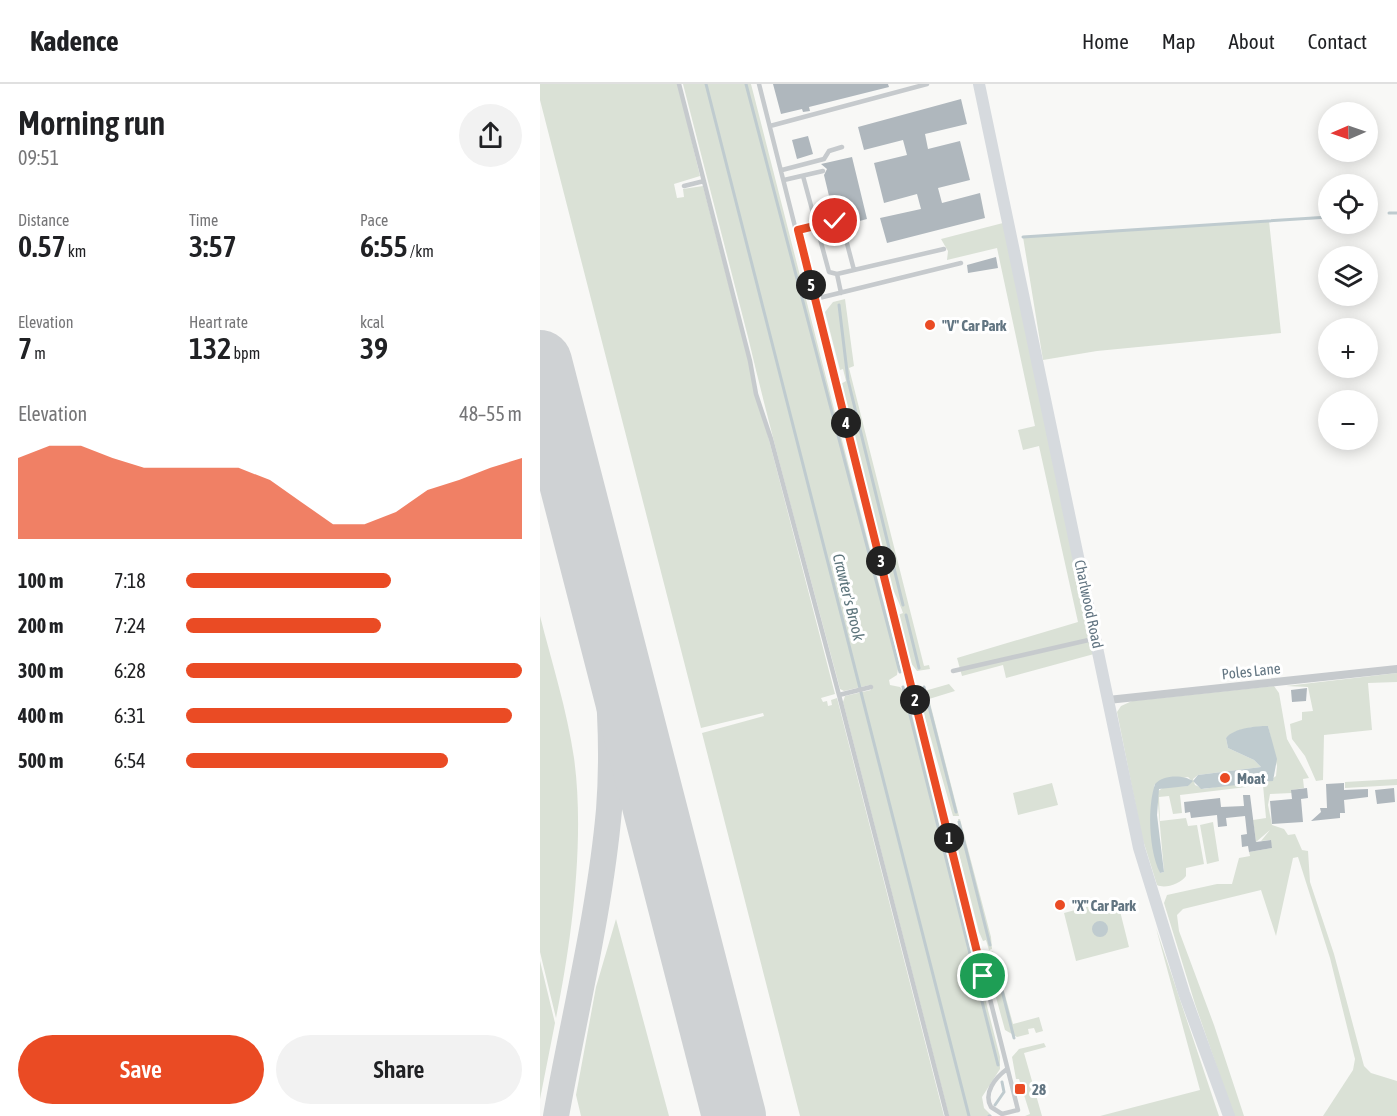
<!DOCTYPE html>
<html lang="en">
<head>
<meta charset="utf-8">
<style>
  body { margin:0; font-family:"Asap Condensed",sans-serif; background:#f2f2f2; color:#202124; height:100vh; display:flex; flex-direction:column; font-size:22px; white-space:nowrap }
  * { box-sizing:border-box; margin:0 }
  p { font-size:20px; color:#757577 }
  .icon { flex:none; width:33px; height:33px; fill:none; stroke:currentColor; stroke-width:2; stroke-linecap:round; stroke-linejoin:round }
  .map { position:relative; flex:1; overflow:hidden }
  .side { display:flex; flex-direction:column; background:#fff; width:540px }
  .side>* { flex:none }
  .needle { width:39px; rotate:268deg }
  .controls { position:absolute; left:778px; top:18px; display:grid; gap:12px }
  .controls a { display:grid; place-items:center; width:60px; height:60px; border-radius:50%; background:#fff; box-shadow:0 3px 15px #0003; font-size:30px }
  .pin { position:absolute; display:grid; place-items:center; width:51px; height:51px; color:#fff; margin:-26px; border:3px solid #fff; border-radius:50%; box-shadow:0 2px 6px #0007 }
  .km { position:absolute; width:30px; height:30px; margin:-15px; border-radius:50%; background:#222; color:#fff; font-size:16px; line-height:30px; text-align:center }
  .round { display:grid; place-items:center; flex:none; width:63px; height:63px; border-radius:32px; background:#f2f2f2 }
  .overview { display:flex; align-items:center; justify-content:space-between; height:102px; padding:0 18px }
  h1 { font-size:33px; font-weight:600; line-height:45px }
  .metrics { display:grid; grid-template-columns:repeat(3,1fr); gap:9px; height:102px; padding:6px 18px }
  .metrics div { display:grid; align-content:center }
  .metrics b { font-size:30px; font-weight:600 }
  .metrics small { font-size:16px; font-weight:400 }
  .metrics p { font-size:16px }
  .chart { height:168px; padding:12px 18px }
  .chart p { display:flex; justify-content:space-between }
  .chart svg { width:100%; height:108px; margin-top:6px; fill:#ea4b24; opacity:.7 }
  .primary-button { display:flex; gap:12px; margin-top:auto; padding:12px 18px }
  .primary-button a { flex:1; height:69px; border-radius:36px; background:#ea4b24; color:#fff; font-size:24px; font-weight:600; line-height:69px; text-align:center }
  .primary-button a+a { background:#f2f2f2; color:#202124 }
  ul { padding:0 18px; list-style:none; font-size:20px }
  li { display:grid; grid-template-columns:96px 72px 1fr; align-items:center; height:45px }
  li i { height:15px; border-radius:8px; background:#ea4b24 }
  header { display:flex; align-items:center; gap:36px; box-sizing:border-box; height:84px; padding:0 30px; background:#fff; border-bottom:2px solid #e0e0e0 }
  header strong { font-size:28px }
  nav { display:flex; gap:33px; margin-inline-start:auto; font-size:21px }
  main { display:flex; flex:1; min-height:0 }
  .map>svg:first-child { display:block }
</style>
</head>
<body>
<header>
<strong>Kadence</strong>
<nav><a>Home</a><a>Map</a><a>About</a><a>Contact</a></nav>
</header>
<main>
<section class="side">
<div class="overview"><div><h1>Morning run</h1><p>09:51</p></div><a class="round"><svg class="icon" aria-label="share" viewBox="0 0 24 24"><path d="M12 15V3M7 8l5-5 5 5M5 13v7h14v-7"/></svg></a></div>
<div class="metrics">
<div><p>Distance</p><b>0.57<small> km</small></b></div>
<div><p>Time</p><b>3:57</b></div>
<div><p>Pace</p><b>6:55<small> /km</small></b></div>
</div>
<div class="metrics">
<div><p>Elevation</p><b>7<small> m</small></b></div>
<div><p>Heart rate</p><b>132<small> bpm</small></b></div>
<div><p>kcal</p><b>39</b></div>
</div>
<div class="chart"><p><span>Elevation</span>48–55 m</p>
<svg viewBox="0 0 160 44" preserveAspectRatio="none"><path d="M0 44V11L10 6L20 6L30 11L40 15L50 15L60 15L70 15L80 20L90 29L100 38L110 38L120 33L130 24L140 20L150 15L160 11V44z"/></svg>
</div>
<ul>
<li><b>100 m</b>7:18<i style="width:61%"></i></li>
<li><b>200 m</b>7:24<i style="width:58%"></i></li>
<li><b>300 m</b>6:28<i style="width:100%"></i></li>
<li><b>400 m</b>6:31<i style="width:97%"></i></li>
<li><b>500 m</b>6:54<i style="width:78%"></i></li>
</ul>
<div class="primary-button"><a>Save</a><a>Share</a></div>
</section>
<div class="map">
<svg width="857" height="1032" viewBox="0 0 857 1032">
  <rect width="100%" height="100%" fill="#f8f8f6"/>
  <path fill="#dae1d6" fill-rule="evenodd" d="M0 0H138L160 92 134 100 137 114 144 113 143 105 163 102 295 610 281 614 283 618 287 617 288 622 292 621 291 616 297 614 404 1032H260L162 649 224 632 223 629 161 644 0 16Z
    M143 0H211L359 579 357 591 349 596 350 601 360 603 368 612 460 973V985L442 1013 444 1024 452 1032H409L303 618 305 612 331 606 330 601 304 607 300 605C269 488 236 371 208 253Z
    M729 137 741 249 557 267 503 276 483 153Z
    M463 139 554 570 466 594 463 581 422 592 417 574 538 538 499 362 483 366 478 346 495 342 457 164 407 176 408 167 401 155Z
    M305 215 314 282 309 284 384 582 389 581 390 585 377 587 371 579 358 531 363 529C362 525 351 500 349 498L299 301 306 297 303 285 300 286 285 228 293 218Z
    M0 532C12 579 27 626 34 674 45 754 32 856 16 934L0 868Z
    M857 589V598L828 599 832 646 784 651 783 696 776 697 765 672 752 655 750 640 762 636V628L773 627 768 603 746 602Z
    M409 600 415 607 389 615 419 732H413L379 613 381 608Z
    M734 602 739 609 747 655 769 694 763 695 764 704 752 706V709L730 710 728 721 732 741 744 745 748 751 755 750 762 766 768 767 770 798 794 870 824 982 831 989 857 997V1032H783L813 986 815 975 790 874 758 773 753 774 736 852 721 806 643 825 637 831 639 847 674 941 704 1032H694L655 920 624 819 627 811 677 800H692L699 774 710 772 709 768 732 764 730 756 721 757 730 746 716 758 713 736 726 734 723 701 640 711 642 729 633 730 629 712 619 713 620 737 646 734 648 742 657 741 664 780 646 784V792C640 800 625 805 617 801L602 753 577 628 581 622 592 617ZM728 642 737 682 736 692 728 698 708 697 664 705 655 701 653 695 658 691 721 683 714 676 688 664 686 654C697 644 713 643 728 642ZM648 693 651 696 648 702 624 703 617 708 624 788 620 789 612 751 614 702 615 700Z
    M857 695V701L805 704V698Z
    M512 699 518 721 478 731 473 709Z
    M418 735H420L451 853 452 865 449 866 446 856 443 857 439 848 413 746 420 744Z
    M673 738 679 777 667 780 660 741Z
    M577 815 589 863 536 877 524 829Z
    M76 835 129 1032H41L36 1011 56 903Z
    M616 844 679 1032H560L660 1006Z
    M453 867 473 940 499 933 503 947 496 949 494 944 488 945 489 950 477 953 465 946 444 870Z
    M0 877 15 939 0 1015Z
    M504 959 506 963 484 969 502 1032H485L490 1030 479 995H476L472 973 479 965Z"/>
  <path fill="#bfcbcf" d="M728 642 737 675 733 697 661 705 653 697 648 702 619 705 617 731 624 788 620 789C609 767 607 724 615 700 624 690 644 691 653 697L658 691 721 683 714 676 688 664 686 654C694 644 715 642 728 642Z
    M552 845a8 8 0 1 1 16 0a8 8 0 1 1-16 0Z"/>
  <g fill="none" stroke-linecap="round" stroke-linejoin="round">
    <path stroke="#bfcbcf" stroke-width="3" d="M166 0 429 1032
      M206 0 360 588
      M849 129H857
      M828 131 834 130
      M483 153 789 133
      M299 221 308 296 363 521
      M366 531 379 584
      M363 603 458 981
      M384 603 416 728
      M419 738 450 861
      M453 871 474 954
      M455 1021 464 1008 462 998
      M449 1032H450"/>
    <path stroke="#cfd2d4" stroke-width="26" d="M172 949 189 1032
      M16 1032C34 932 60 827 69 726 76 632 64 541 46 449"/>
    <path stroke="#cfd2d4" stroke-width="64" d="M0 278 194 1032"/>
  </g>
  <path fill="#afb7bd" d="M233 0H348L349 3 269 23 270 27 263 28 262 25 241 30Z
    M421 15 427 40 385 50 388 65 420 57 430 96 398 104 402 119 440 109 445 134 347 159 340 134 381 125 377 110 344 119 334 79 367 71 363 56 324 66 318 43Z
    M268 52 273 70 257 75 252 56Z
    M312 73 327 135 301 142 298 141 299 134 294 133 284 91 287 85 281 80Z
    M456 173 458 184 428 189 427 181Z
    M767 604 766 617 752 618 751 606Z
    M804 699V706L828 705V713L804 716 805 729H800V734L771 737 781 728 780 724H787L786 700Z
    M767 704 768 714 761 715 763 738 732 740 730 717 752 715 751 706Z
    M854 704 855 718 837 720 835 706Z
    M703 711H710L716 758 731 756 732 764 709 768 708 762 702 763 701 751 707 750 705 732 686 734 687 742 678 743 677 731 651 734 650 728 645 729 644 718 680 714 681 723 704 722Z"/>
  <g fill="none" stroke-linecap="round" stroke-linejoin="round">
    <path stroke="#c6cacd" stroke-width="4.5" d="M139 0 210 277 216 310 231 355 299 611 407 1032
      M219 0 478 1026 462 1030 451 1023C443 1009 455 994 467 985
      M230 42 387 0
      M242 86 284 75 289 67 302 63
      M263 92 289 188 297 190 301 209
      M244 96 283 87
      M144 102 164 97
      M291 138 294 144 304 148 314 186 297 190
      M258 146 295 137
      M314 186 404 165
      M275 215 421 179
      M413 587 553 555
      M299 611 331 603"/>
    <path stroke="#c6cacd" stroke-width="8" d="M568 616 857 585"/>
    <path stroke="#d6dade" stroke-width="12" d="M439 0 599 764 644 909 689 1032"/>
  </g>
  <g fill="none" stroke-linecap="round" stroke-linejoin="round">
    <defs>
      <path id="route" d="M295 137 258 146 443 892"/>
    </defs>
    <use href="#route" stroke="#fff" stroke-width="12"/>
    <use href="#route" stroke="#ea4b24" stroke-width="8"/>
  </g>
  <g fill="#ea4b24" stroke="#fff" stroke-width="2">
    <circle cx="390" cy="241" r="6"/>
    <circle cx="685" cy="694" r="6"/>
    <circle cx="520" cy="821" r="6"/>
    <rect x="474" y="999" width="12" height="12" rx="3"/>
  </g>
  <g text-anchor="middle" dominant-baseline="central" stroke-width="6" stroke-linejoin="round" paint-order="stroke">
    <g font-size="15" font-weight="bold" fill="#627582" stroke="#fff" text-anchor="start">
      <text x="402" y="241">"V" Car Park</text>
      <text x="697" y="694">Moat</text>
      <text x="532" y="821">"X" Car Park</text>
      <text x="492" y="1005">28</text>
    </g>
    <g font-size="15" fill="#627582" stroke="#fff">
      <text transform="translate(549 520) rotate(78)">Charlwood Road</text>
      <text transform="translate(711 587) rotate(-6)">Poles Lane</text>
    </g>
    <g font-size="16" font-style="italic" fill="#5d757c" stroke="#fff">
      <text transform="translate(309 513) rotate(76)">Crawter's Brook</text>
    </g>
  </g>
</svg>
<div class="controls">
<a><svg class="needle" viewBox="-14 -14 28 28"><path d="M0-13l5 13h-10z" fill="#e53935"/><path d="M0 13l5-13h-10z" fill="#757577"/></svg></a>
<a><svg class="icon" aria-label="locate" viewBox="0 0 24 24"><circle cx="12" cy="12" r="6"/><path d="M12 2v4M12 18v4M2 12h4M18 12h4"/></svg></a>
<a><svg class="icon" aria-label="layers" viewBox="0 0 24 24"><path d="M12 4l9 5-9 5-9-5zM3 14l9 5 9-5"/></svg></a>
<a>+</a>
<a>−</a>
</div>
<div class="pin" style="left:443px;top:892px;background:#1e9e55"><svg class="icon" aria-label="arrive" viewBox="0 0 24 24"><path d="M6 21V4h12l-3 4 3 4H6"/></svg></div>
<div class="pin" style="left:295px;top:137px;background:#d93025"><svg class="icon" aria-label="check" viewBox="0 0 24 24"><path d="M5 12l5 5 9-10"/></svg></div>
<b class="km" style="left:409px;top:754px">1</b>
<b class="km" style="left:375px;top:616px">2</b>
<b class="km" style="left:341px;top:477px">3</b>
<b class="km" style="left:306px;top:339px">4</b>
<b class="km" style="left:271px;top:201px">5</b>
</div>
</main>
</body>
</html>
